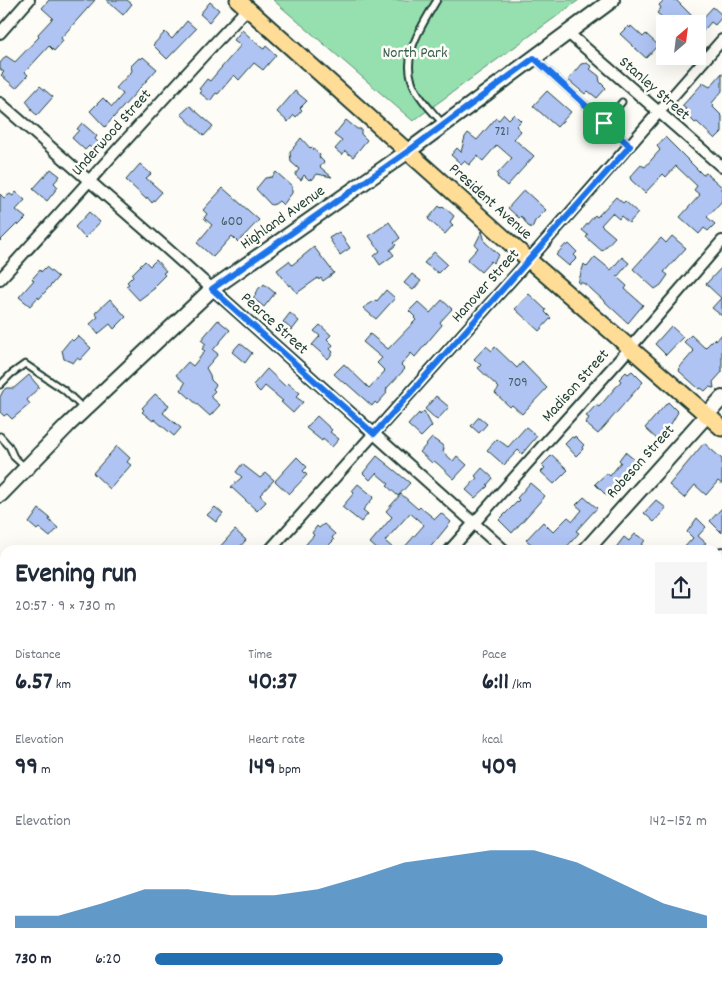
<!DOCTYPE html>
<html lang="en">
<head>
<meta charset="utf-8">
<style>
  body { margin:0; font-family:Dekko,sans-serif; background:#f6f6f7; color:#1f2937; height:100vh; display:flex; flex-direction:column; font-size:19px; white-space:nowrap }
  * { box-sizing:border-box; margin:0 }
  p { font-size:16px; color:#747a83 }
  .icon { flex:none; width:28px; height:28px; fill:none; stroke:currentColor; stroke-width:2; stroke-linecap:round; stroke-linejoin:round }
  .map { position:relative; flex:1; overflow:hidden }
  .sheet { position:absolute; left:0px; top:545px; width:722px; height:444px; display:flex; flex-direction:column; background:#fff; border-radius:15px 15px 0 0; box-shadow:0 5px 20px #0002 }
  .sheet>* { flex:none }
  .needle { width:32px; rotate:28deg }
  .controls { position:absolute; left:656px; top:15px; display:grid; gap:10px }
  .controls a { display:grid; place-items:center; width:50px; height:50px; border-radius:0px; background:#fff; box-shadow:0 5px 20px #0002; font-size:25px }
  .pin { position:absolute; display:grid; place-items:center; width:42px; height:42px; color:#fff; margin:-21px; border-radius:10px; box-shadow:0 2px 8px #0006 }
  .round { display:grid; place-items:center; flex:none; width:52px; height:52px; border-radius:0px; background:#f6f6f7 }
  .head { display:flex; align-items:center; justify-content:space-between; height:85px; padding:0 15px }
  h1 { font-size:28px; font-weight:700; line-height:38px }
  .stats { display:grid; grid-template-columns:repeat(3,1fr); gap:8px; height:85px; padding:5px 15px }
  .stats div { display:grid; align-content:center }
  .stats b { font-size:25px; font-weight:700 }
  .stats small { font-size:14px; font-weight:400 }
  .stats p { font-size:14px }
  .chart { height:140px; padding:10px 15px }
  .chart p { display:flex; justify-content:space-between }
  .chart svg { width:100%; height:90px; margin-top:5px; fill:#1f6fb2; opacity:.7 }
  ul { padding:0 15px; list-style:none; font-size:16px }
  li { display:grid; grid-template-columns:80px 60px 1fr; align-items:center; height:38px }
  li i { height:12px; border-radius:6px; background:#1f6fb2 }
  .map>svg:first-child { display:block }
</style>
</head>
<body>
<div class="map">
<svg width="722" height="988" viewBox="0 0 722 988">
  <rect width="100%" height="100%" fill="#fdfcf7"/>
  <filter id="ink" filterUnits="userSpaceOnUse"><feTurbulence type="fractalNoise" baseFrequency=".02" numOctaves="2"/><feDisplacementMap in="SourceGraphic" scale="10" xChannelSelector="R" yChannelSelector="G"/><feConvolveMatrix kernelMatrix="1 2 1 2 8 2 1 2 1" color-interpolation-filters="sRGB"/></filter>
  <g filter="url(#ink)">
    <path fill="#e6ebf6" d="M722 567V691L718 696V572Z
      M0 670 5 671V835L0 841Z"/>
    <path fill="#96dfaf" stroke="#5a8e72" d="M273 0H579L413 121Z"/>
    <path fill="#afc4f3" stroke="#1f3d34" d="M49 0H95L61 38 63 41 54 51 49 46 25 72 28 75 16 88 1 75 4 72 0 69V63L6 56 15 62 39 37 38 34 53 18 42 8Z
      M106 0H127L132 4 123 15Z
      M664 0H676L698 22V15L702 19 713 7 722 15V17L715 25 711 22 698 37V24H665V28L658 22 662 17 657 13 661 8 659 5Z
      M210 2 219 10 209 22 200 14Z
      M187 21 196 29 167 59 153 45 165 32 172 39Z
      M628 26 630 28 631 26 643 37 646 34 658 45 646 58 620 34Z
      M242 30 262 48 264 49 266 46 276 55 263 70 254 63 239 80 234 75 218 94 216 93 210 101 200 93 202 91 199 89 207 79 210 81 215 75 241 45 234 40Z
      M143 57 157 69 105 127 90 111 103 98 112 107 123 94 116 88 132 71 131 66 139 58 141 59Z
      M587 63 592 67 590 69 599 76 600 82 606 88 597 98 588 91 585 94 568 80 581 64Z
      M722 73V91L712 103 714 105 713 107 722 116V132L715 139 697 122 695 123 688 116 689 115 684 110 686 109 682 106 703 83 710 87Z
      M40 86 53 97 37 115 31 110 32 109 26 101Z
      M295 91 307 101 300 108 302 110 296 117 294 115 288 122 277 112Z
      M547 91 571 112 557 127 533 106Z
      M190 106 213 126 204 136 181 114Z
      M504 114 509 119 514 114 521 121 516 126 521 131 514 139 534 156 507 186 497 177 498 175 497 174 512 158 497 145 483 161 477 156 469 165 464 161 461 164 451 155 457 148 461 152 465 137 468 133 477 140 496 118 499 120Z
      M346 120 357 129H361V134L367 140 353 157 345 151 342 155 335 149 342 141 334 135Z
      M82 123 97 136 95 139 98 142 92 149 89 146 85 150 72 138 79 130 77 129Z
      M665 137 703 175 706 173 722 187V201L707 217 715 224 708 231 704 228 699 234 680 217 700 195 694 190 697 186 676 166 666 177 663 174 645 193 631 180 630 177 641 165 645 167 660 150 657 146Z
      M301 138 310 148 311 147 320 155 319 157 324 162 320 167 332 177 317 174 312 180 311 178 309 180 304 175 301 180 295 175 299 169 291 162 290 152Z
      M140 164 151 174 146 178 162 192 152 203 147 197 146 199 126 180Z
      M51 169 60 176 54 183 58 187 47 201 33 189Z
      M276 172 292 186V193L283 205 279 201 275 204 271 205 256 189 265 178 272 177Z
      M223 188 259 220 238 242 232 236 213 257 197 243 212 225 204 218 207 214 203 210Z
      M524 190 546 210 535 221 532 228 528 226 521 216 519 218 508 208Z
      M16 192 25 200 16 210 26 218 18 226 17 224 0 241V194L4 198 10 194 13 196Z
      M616 197 623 203 625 201 638 213 629 223 621 216 619 219 612 213 601 225 615 237 602 251 586 237 588 235 582 230 595 215 597 217Z
      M439 206 441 208 443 206 454 216 450 222 453 225 445 234 428 219Z
      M89 212 100 222 85 238 75 227Z
      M389 222 400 238 394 243 396 245 390 250 394 255 380 265 374 256 380 251 369 236Z
      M482 231 485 242 499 255 493 263 491 261 481 272 467 260 478 248 475 245Z
      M339 232 350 248 340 255 329 238Z
      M672 236 686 248 664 272 668 275 661 285 655 289 633 269 661 238 666 243Z
      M566 244 567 246 569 244 577 252 574 255 577 258 569 266 556 255Z
      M314 247 334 273 323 281 321 278 319 280 318 278 297 293 291 285 289 286 277 270 289 261 292 265Z
      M434 252 447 264 438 273 424 263Z
      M595 257 611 270 622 257 629 263 617 277 627 286 625 289 643 305 628 323 590 288 583 283H578L584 264 587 267Z
      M156 260 166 271 163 273 165 275 154 286 155 288 139 300 126 286 129 284 127 282 133 276 132 274 145 261 150 266Z
      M46 267 58 277 39 299 38 297 30 306 19 297 34 280 32 279 40 270 41 272Z
      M722 267V316L712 308 721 298 706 284Z
      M412 274 421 281 413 290 404 283Z
      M264 284 275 293 264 307 253 298 256 294 255 293 261 286 262 287Z
      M386 290 395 298 376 319 363 308 376 300 377 301Z
      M529 294 546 310 545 312 551 318 539 331 515 309Z
      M110 299 126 317 114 329 110 324 98 334 90 324 98 317 95 313Z
      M442 300 452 309 440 322 442 325 415 357 411 353 401 365 405 369 387 388 386 392 387 393 377 404 375 402 372 406 346 383 345 384 334 374 344 364 369 388 385 371 377 363 382 358 363 342 370 334 388 349 416 320 414 318 415 317 409 311 418 302 430 313Z
      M290 313 299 321 292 330 283 322Z
      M218 320 230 330 213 350 218 354 206 368 210 375 211 380 216 385 213 389 215 391 210 396 220 405 210 416 181 390 185 383 176 375 188 362 193 366 205 351 202 349 206 344 201 340Z
      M320 325 331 335 327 339 333 345 330 349 333 352 328 359 312 345 320 336 314 331Z
      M671 326 683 337 666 355 655 344Z
      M722 334V372L713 382 714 388 709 387 705 391 701 388 699 389 679 371 680 369 679 368 694 351 684 342 691 335 705 348 714 339 716 341Z
      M78 336 91 348 80 360 77 358 73 363 64 359 62 350 71 339 73 341Z
      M240 343 252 353 245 363 232 352Z
      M486 346 492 351 495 347 517 368 522 362 547 388 522 414 512 405 510 407 495 393 499 388 478 368 481 365 474 359Z
      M267 369 285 386 288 383 300 393 296 397 303 402 293 413 281 402 283 401 265 386 260 392 253 385Z
      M632 371 643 382 598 434 585 423 589 418 586 416 596 405 599 407 621 381 619 379 626 372 628 374Z
      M29 375 39 387 27 400 30 404 12 419 7 414 4 416 0 412V397L3 391 6 388H14Z
      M155 394 169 405 163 413 181 428 174 436 154 419 153 421 142 412 144 410 142 408Z
      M436 396 449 407 437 420 425 409Z
      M668 402 678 412 671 424 663 431 667 434 660 442 645 428Z
      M424 411 432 426 421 437 408 425 419 413 420 415Z
      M317 416 332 430 330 432 339 439 332 447 323 439 322 441 306 428Z
      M479 417 487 424 479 433 471 426Z
      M526 427 537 436 522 454 518 450 504 465 487 450 497 439 508 447Z
      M575 436 584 445 582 447 583 449 576 456 565 444 572 437 574 438Z
      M432 438 442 445 444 448 443 452 453 461 457 456 467 465 454 479 438 464 434 461 432 463 420 452Z
      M704 443 722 459V484L718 481 706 495 695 485 684 498 669 485Z
      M117 446 130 458 127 462 131 465 110 489 93 473Z
      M625 452 636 461 620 481 623 484 615 492 613 490 607 496 595 484 607 473 610 476 621 462 619 460Z
      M552 455 568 470 554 484 541 472 545 468 542 465Z
      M377 456 410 483 398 496 387 486 389 484 376 473 370 480 363 473Z
      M297 457 307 467 303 471 307 475 289 494 275 481Z
      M242 464 260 478 266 473 274 480 260 495 266 502 257 511 231 487 242 477 236 472Z
      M482 468 493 478 487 485 488 486 475 498 466 490 477 478 475 476Z
      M530 483 545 496 512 533 499 520 519 500 517 498Z
      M358 484 374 497 363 510 368 514 361 522 342 507 354 493 352 491Z
      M401 494 418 509 420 507 435 519 441 513 451 522 428 550H402L424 525 410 513 385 541 395 550H378L370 543 392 517 386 511Z
      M584 497 597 508 576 531 579 533 564 550H539L526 540 543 522 553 532 568 517 573 521 582 510 576 505Z
      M656 500 666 508 654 522 644 513Z
      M215 507 223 514 216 522 207 515Z
      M722 508V533L710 521Z
      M39 509 50 518 49 520 58 528 50 537 39 528 37 530 29 523Z
      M697 518 706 527 698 536 706 543 699 550H682L693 538 687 532Z
      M324 524 335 534 332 538 334 540 324 550H301L314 535 312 533 317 526 319 528Z
      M235 530 246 540 237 550H217Z
      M635 534 645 540 639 549 641 550H614L624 537 629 541Z"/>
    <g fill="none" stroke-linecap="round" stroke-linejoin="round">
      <defs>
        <path id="lane" d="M437 0C421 27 398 59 416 90 423 103 434 113 443 124
          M534 58 629 145
          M605 123 622 102
          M0 385 11 374 25 364 64 390 84 409
          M0 436 9 446 14 457 26 468
          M0 575 5 579
          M0 726 5 721
          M0 770 5 764
          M0 814 5 808"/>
        <path id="street" d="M567 32 722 167
          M0 33 29 0
          M0 103 164 246 504 550
          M0 279C83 189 163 97 248 8
          M270 550 529 260 722 40
          M450 550 629 349 722 241
          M718 558 722 553
          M718 713 722 708
          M718 742 722 746
          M0 860 5 854
          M718 906 722 910
          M0 984 5 988
          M474 988 478 984
          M636 988 638 984"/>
        <path id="secondary" d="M0 495 68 425 212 289 407 152 612 0
          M586 550 722 398
          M0 660 5 661
          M409 984 414 988
          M200 988 204 984"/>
        <path id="primary" d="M238 0 529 260 722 428"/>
      </defs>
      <use href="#lane" stroke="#1f3d34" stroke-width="9"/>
      <use href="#street" stroke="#1f3d34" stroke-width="14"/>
      <use href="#secondary" stroke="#1f3d34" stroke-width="18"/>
      <use href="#primary" stroke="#1f3d34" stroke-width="19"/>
      <use href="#lane" stroke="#fdfcf7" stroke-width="5"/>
      <use href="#street" stroke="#fdfcf7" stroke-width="10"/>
      <use href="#secondary" stroke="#fdfcf7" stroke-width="14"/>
      <use href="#primary" stroke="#ffdd96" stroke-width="15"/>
    </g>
  </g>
  <g fill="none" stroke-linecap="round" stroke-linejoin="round" filter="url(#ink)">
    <defs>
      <path id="route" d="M534 58 630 146 374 434 212 289 407 152Z"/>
    </defs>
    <use href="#route" stroke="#fff" stroke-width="10"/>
    <use href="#route" stroke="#1a73e8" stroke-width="6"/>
  </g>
  <g text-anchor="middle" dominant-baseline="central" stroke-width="5" stroke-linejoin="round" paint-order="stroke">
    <g font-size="14" fill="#435f64">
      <text x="502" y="132">721</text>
      <text x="232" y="222">600</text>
      <text x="518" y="383">709</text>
    </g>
    <g font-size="16" fill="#375d4d" stroke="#fdfcf7">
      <text x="415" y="53">North Park</text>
    </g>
    <g font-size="16" fill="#1f3d34" stroke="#fdfcf7">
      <text transform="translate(654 89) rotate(41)">Stanley Street</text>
      <text transform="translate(112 133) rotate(-48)">Underwood Street</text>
      <text transform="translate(490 202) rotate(42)">President Avenue</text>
      <text transform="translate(283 218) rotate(-35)">Highland Avenue</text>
      <text transform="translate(486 286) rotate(-48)">Hanover Street</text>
      <text transform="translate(274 324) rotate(42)">Pearce Street</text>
      <text transform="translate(576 386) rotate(-48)">Madison Street</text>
      <text transform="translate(641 462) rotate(-48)">Robeson Street</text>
    </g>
  </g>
</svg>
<div class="controls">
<a><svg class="needle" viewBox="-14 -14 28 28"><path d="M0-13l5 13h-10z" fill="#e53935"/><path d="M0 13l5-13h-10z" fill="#747a83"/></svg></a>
</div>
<div class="pin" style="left:604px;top:123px;background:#1e9e55"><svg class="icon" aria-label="arrive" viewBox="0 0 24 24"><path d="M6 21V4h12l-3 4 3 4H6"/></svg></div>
<section class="sheet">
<div class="head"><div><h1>Evening run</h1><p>20:57 · 9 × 730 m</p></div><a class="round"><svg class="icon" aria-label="share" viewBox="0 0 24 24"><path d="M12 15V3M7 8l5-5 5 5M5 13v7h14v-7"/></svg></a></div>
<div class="stats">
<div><p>Distance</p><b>6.57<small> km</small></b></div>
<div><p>Time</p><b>40:37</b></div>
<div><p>Pace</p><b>6:11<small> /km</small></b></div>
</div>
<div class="stats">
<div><p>Elevation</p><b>99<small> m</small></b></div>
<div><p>Heart rate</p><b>149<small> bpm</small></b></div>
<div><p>kcal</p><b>409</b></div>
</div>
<div class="chart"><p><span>Elevation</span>142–152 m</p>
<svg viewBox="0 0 160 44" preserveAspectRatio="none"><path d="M0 44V38L10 38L20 32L30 25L40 25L50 28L60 28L70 25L80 19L90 12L100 9L110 6L120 6L130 12L140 22L150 32L160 38V44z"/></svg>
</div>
<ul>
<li><b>730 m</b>6:20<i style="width:63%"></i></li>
</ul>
</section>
</div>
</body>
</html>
